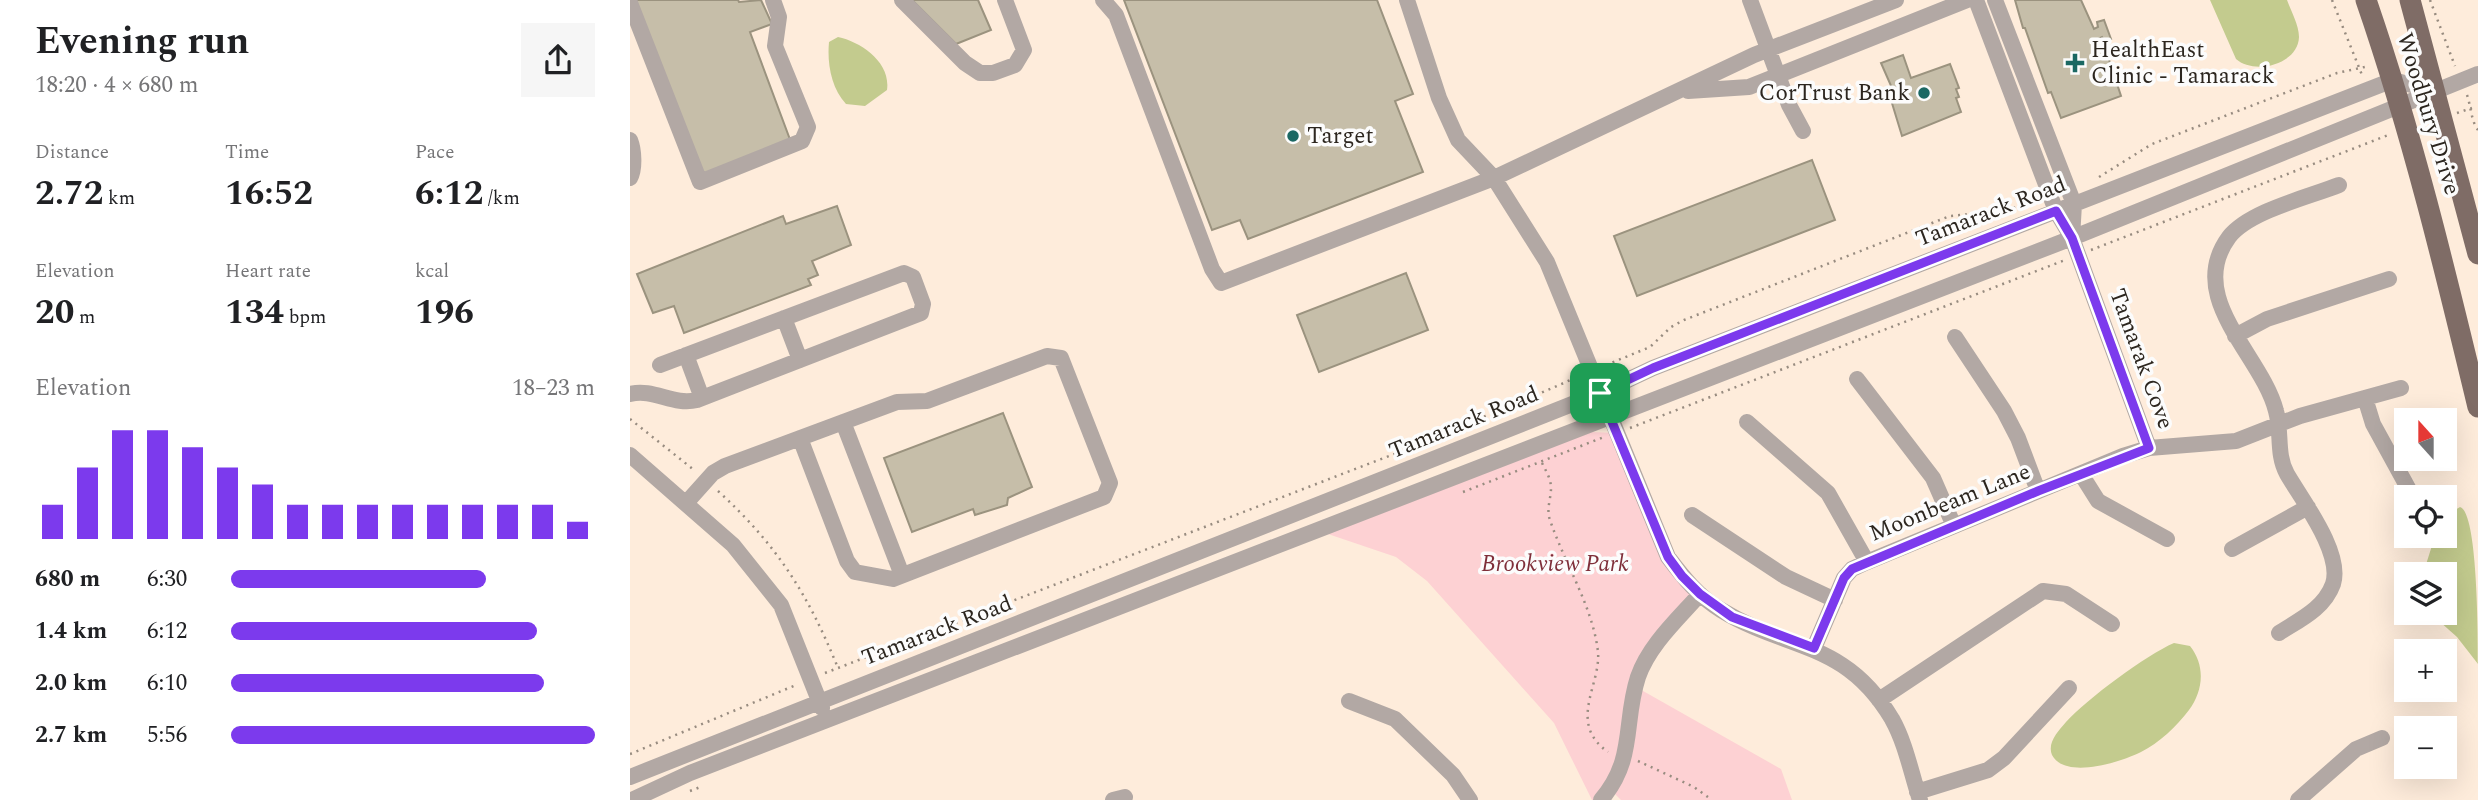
<!DOCTYPE html>
<html lang="en">
<head>
<meta charset="utf-8">
<style>
  body { margin:0; font-family:Spectral,serif; background:#f6f6f6; color:#202124; height:100vh; display:flex; flex-direction:column; font-size:26px; white-space:nowrap }
  * { box-sizing:border-box; margin:0 }
  p { font-size:23px; color:#757577 }
  .icon { flex:none; width:38px; height:38px; fill:none; stroke:currentColor; stroke-width:2; stroke-linecap:round; stroke-linejoin:round }
  .map { position:relative; flex:1; overflow:hidden }
  .side { display:flex; flex-direction:column; background:#fff; width:630px }
  .side>* { flex:none }
  .needle { width:46px; rotate:339deg }
  .tools { position:absolute; left:1764px; top:408px; display:grid; gap:14px }
  .tools a { display:grid; place-items:center; width:63px; height:63px; border-radius:0px; background:#fff; box-shadow:0 7px 28px #0002; font-size:35px }
  .pin { position:absolute; display:grid; place-items:center; width:60px; height:60px; color:#fff; margin:-30px; border-radius:14px; box-shadow:0 4px 10px #0006 }
  .round { display:grid; place-items:center; flex:none; width:74px; height:74px; border-radius:0px; background:#f6f6f6 }
  .head { display:flex; align-items:center; justify-content:space-between; height:119px; padding:0 35px }
  h1 { font-size:38px; font-weight:700; line-height:52px }
  .metrics { display:grid; grid-template-columns:repeat(3,1fr); gap:10px; height:119px; padding:7px 35px }
  .metrics div { display:grid; align-content:center }
  .metrics b { font-size:35px; font-weight:700 }
  .metrics small { font-size:19px; font-weight:400 }
  .metrics p { font-size:19px }
  .chart { height:196px; padding:14px 35px }
  .chart p { display:flex; justify-content:space-between }
  .chart svg { width:100%; height:126px; margin-top:7px; stroke:#7c3aed; stroke-width:6 }
  ul { padding:0 35px; list-style:none; font-size:23px }
  li { display:grid; grid-template-columns:112px 84px 1fr; align-items:center; height:52px }
  li i { height:18px; border-radius:9px; background:#7c3aed }
  main { display:flex; flex:1; min-height:0 }
  .map>svg:first-child { display:block }
</style>
</head>
<body>
<main>
<section class="side">
<div class="head"><div><h1>Evening run</h1><p>18:20 · 4 × 680 m</p></div><a class="round"><svg class="icon" aria-label="share" viewBox="0 0 24 24"><path d="M12 15V3M7 8l5-5 5 5M5 13v7h14v-7"/></svg></a></div>
<div class="metrics">
<div><p>Distance</p><b>2.72<small> km</small></b></div>
<div><p>Time</p><b>16:52</b></div>
<div><p>Pace</p><b>6:12<small> /km</small></b></div>
</div>
<div class="metrics">
<div><p>Elevation</p><b>20<small> m</small></b></div>
<div><p>Heart rate</p><b>134<small> bpm</small></b></div>
<div><p>kcal</p><b>196</b></div>
</div>
<div class="chart"><p><span>Elevation</span>18–23 m</p>
<svg viewBox="0 0 160 44" preserveAspectRatio="none"><path d="M5 44V32M15 44V19M25 44V6M35 44V6M45 44V12M55 44V19M65 44V25M75 44V32M85 44V32M95 44V32M105 44V32M115 44V32M125 44V32M135 44V32M145 44V32M155 44V38"/></svg>
</div>
<ul>
<li><b>680 m</b>6:30<i style="width:70%"></i></li>
<li><b>1.4 km</b>6:12<i style="width:84%"></i></li>
<li><b>2.0 km</b>6:10<i style="width:86%"></i></li>
<li><b>2.7 km</b>5:56<i style="width:100%"></i></li>
</ul>
</section>
<div class="map">
<svg width="1848" height="800" viewBox="0 0 1848 800">
  <rect width="100%" height="100%" fill="#feecdb"/>
  <path fill="#fdd1d3" d="M961 432 988 433 1030 537 1070 594 1006 687 1151 769 1162 800H991L980 789 971 800H962L924 723 797 581 766 557 698 534Z"/>
  <path fill="#c3cb8e" d="M1580 0H1657C1661 11 1669 25 1669 37 1668 65 1624 75 1606 59Z
    M208 37C231 42 261 62 257 90L235 106 216 104C201 88 197 63 199 42Z
    M1830 507C1848 512 1848 638 1848 664L1827 637 1800 613 1815 612V574H1793L1805 536H1815V516Z
    M1544 643 1560 646C1576 666 1573 691 1559 710 1547 726 1529 743 1511 752 1491 762 1435 780 1422 755 1417 743 1428 731 1436 722 1457 699 1516 655 1544 643Z"/>
  <path fill="#c6bea9" stroke="#9b937f" stroke-width="2" d="M0 0H108L109 2 131 0 142 24 120 32 162 145 70 182Z
    M282 0H348L361 30 326 44Z
    M494 0H747L783 94 765 101 793 172 618 239 610 220 582 230Z
    M1385 0H1451L1464 29 1468 27 1467 22 1474 20 1481 39 1474 41 1472 37 1468 39 1476 58 1478 57 1491 96 1431 118 1421 92 1418 93 1395 28H1393Z
    M1273 55 1281 78 1320 64 1329 88 1326 89 1329 97 1326 98 1331 112 1272 136 1258 90 1262 88 1251 63Z
    M1182 160 1205 220 1007 296 984 236Z
    M207 206 221 245 182 261 188 275 178 279 181 285 54 333 44 306 23 313 7 274 153 216 156 224Z
    M776 273 798 330 689 372 667 315Z
    M373 413 402 487 378 498 377 505 345 515 343 509 282 532 254 458Z"/>
  <g fill="none" stroke-linecap="round" stroke-linejoin="round">
    <path stroke="#988c80" stroke-width="2.5" stroke-dasharray="2 5" stroke-linecap="butt" d="M1702 0 1732 75
      M1800 0 1825 66
      M1837 95C1841 106 1841 121 1848 130
      M1827 113 1842 108
      M1469 177 1522 144 1707 73 1739 66
      M1461 250 1761 134
      M976 365 1020 347 1041 327 1054 320 1320 216 1374 211 1407 201
      M0 419 64 470
      M1000 428 1435 260
      M912 463C916 471 921 479 921 488 921 499 916 509 920 520 934 562 963 607 968 652 971 685 937 723 978 752
      M88 491C147 545 178 594 208 668
      M833 492 974 437
      M195 673 772 451C831 425 890 403 947 377
      M0 754 166 685
      M1008 761 1064 787 1082 800
      M60 791 73 786"/>
    <path stroke="#b2a8a4" stroke-width="16" d="M272 0 335 63 350 73H363L385 65 394 50 375 0
      M473 0 486 15 582 269 591 283 864 178 1124 55 1266 0
      M777 0 809 98 828 140 864 178 917 262 1038 557C1053 577 1069 597 1091 610 1158 651 1215 640 1262 719 1276 744 1281 773 1290 800
      M1120 0 1159 105 1173 131
      M1346 0 1426 211 1442 238 1519 448
      M1365 0 1444 204 1442 238
      M0 3 70 182 172 141 178 127 145 46 149 17 143 0
      M1058 91 1119 87 1337 0
      M0 140C4 150 5 169 0 178
      M154 318 170 360
      M1605 336 1637 319 1759 279
      M1325 337 1374 411 1388 438 1408 491
      M56 355 72 398
      M1227 379 1303 478 1324 526
      M0 394C24 388 43 406 67 400L291 313 293 304 283 277 274 273 30 365
      M1735 398 1743 424 1783 497
      M213 422 272 575
      M1117 422 1198 493 1237 562
      M0 455 103 545 151 605 192 708
      M1451 474 1468 501 1537 539
      M57 502 83 473 95 466 267 402 297 401 417 356 431 358 480 483 474 497 263 579 225 572 217 561 170 438
      M1062 515 1156 577 1205 600
      M1602 549 1678 507
      M1649 633C1669 620 1694 609 1703 584 1713 553 1672 500 1657 474 1646 454 1652 432 1646 411 1632 355 1554 298 1599 237 1619 211 1679 197 1709 185
      M1184 648 1214 578 1222 569 1237 562 1493 456 1519 448 1606 441 1670 416 1771 388
      M1249 700 1413 591 1436 594 1482 624
      M719 701 765 719 823 775 840 800
      M0 777 970 393 1023 368 1763 80 1804 91
      M1287 792 1358 770 1374 758 1439 688
      M2 800 60 773 1442 238 1848 74
      M483 800 495 797
      M971 800C1006 759 993 723 1008 677 1019 645 1048 619 1070 594
      M1668 800 1726 749 1752 738"/>
    <path stroke="#7f6c66" stroke-width="21" d="M1736 0C1782 133 1815 270 1848 407
      M1780 0 1848 254"/>
  </g>
  <g fill="none" stroke-linecap="round" stroke-linejoin="round">
    <defs>
      <path id="route" d="M1426 211 1442 238 1519 448 1408 491 1222 569 1214 578 1184 648 1102 617 1070 594 1052 576 1038 557 970 393 1023 368Z"/>
    </defs>
    <use href="#route" stroke="#fff" stroke-width="14"/>
    <use href="#route" stroke="#7c3aed" stroke-width="9"/>
  </g>
  <g fill="#1b6863" stroke="#fcfcfc" stroke-width="2.5">
    <path d="M1441.5 52.5h7v7h7v7h-7v7h-7v-7h-7v-7h7z"/>
    <circle cx="1294" cy="93" r="7"/>
    <circle cx="663" cy="136" r="7"/>
  </g>
  <g text-anchor="middle" dominant-baseline="central" stroke-width="7" stroke-linejoin="round" paint-order="stroke">
    <g font-size="23" fill="#2c261f" stroke="#fcfcfc" text-anchor="start">
      <text x="1461" y="50">HealthEast<tspan x="1461" dy="26">Clinic - Tamarack</tspan></text>
      <text x="1280" y="93" text-anchor="end">CorTrust Bank</text>
      <text x="677" y="136">Target</text>
    </g>
    <g font-size="23" fill="#2c261f" stroke="#fcfcfc">
      <text transform="translate(1798 114) rotate(73)">Woodbury Drive</text>
      <text transform="translate(1361 212) rotate(-21)">Tamarack Road</text>
      <text transform="translate(1511 359) rotate(70)">Tamarak Cove</text>
      <text transform="translate(834 423) rotate(-22)">Tamarack Road</text>
      <text transform="translate(1320 503) rotate(-22)">Moonbeam Lane</text>
      <text transform="translate(307 631) rotate(-21)">Tamarack Road</text>
    </g>
    <g font-size="23" font-style="italic" fill="#7f2f3a" stroke="#fcfcfc">
      <text x="925" y="564">Brookview Park</text>
    </g>
  </g>
</svg>
<div class="tools">
<a><svg class="needle" viewBox="-14 -14 28 28"><path d="M0-13l5 13h-10z" fill="#e53935"/><path d="M0 13l5-13h-10z" fill="#757577"/></svg></a>
<a><svg class="icon" aria-label="locate" viewBox="0 0 24 24"><circle cx="12" cy="12" r="6"/><path d="M12 2v4M12 18v4M2 12h4M18 12h4"/></svg></a>
<a><svg class="icon" aria-label="layers" viewBox="0 0 24 24"><path d="M12 4l9 5-9 5-9-5zM3 14l9 5 9-5"/></svg></a>
<a>+</a>
<a>−</a>
</div>
<div class="pin" style="left:970px;top:393px;background:#1e9e55"><svg class="icon" aria-label="arrive" viewBox="0 0 24 24"><path d="M6 21V4h12l-3 4 3 4H6"/></svg></div>
</div>
</main>
</body>
</html>
